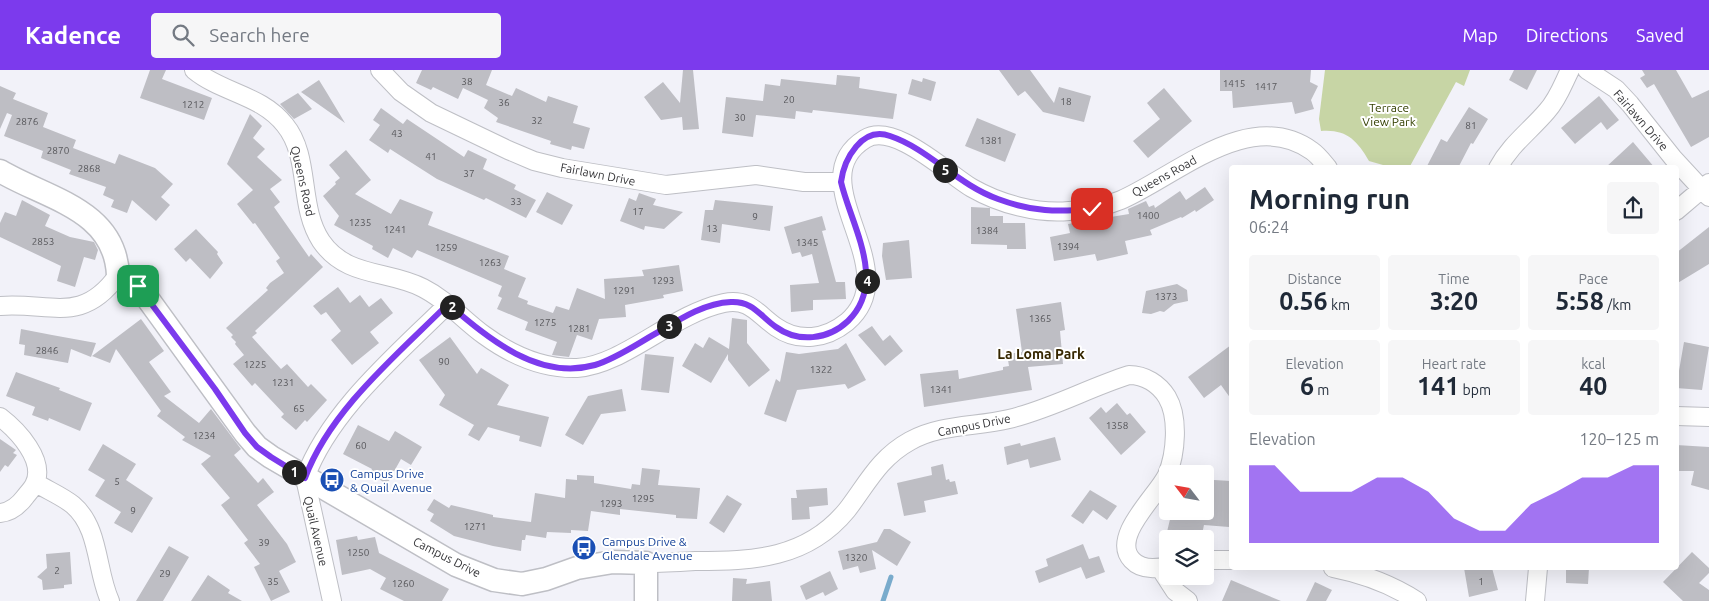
<!DOCTYPE html>
<html lang="en">
<head>
<meta charset="utf-8">
<style>
  body { margin:0; font-family:Ubuntu,sans-serif; background:#f6f6f7; color:#1f2937; height:100vh; display:flex; flex-direction:column; font-size:19px; white-space:nowrap }
  * { box-sizing:border-box; margin:0 }
  p { font-size:16px; color:#747a83 }
  .icon { flex:none; width:28px; height:28px; fill:none; stroke:currentColor; stroke-width:2; stroke-linecap:round; stroke-linejoin:round }
  .map { position:relative; flex:1; overflow:hidden }
  .details { position:absolute; left:1229px; top:95px; width:450px; height:405px; display:flex; flex-direction:column; background:#fff; border-radius:5px; box-shadow:0 5px 20px #0002 }
  .details>* { flex:none }
  .needle { width:32px; rotate:301deg }
  .fabs { position:absolute; left:1159px; top:395px; display:grid; gap:10px }
  .fabs a { display:grid; place-items:center; width:55px; height:55px; border-radius:5px; background:#fff; box-shadow:0 5px 20px #0002; font-size:25px }
  .pin { position:absolute; display:grid; place-items:center; width:42px; height:42px; color:#fff; margin:-21px; border-radius:10px; box-shadow:0 2px 8px #0006 }
  .km { position:absolute; width:25px; height:25px; margin:-12px; border-radius:50%; background:#222; color:#fff; font-size:14px; line-height:25px; text-align:center }
  .round { display:grid; place-items:center; flex:none; width:52px; height:52px; border-radius:5px; background:#f6f6f7 }
  .overview { display:flex; align-items:center; justify-content:space-between; height:85px; padding:0 20px }
  h1 { font-size:28px; font-weight:700; line-height:38px }
  .stats { display:grid; grid-template-columns:repeat(3,1fr); gap:8px; height:85px; padding:5px 20px }
  .stats div { display:grid; align-content:center; border-radius:5px; background:#f6f6f7; text-align:center }
  .stats b { font-size:25px; font-weight:700 }
  .stats small { font-size:14px; font-weight:400 }
  .stats p { font-size:14px }
  .chart { height:140px; padding:10px 20px }
  .chart p { display:flex; justify-content:space-between }
  .chart svg { width:100%; height:90px; margin-top:5px; fill:#7c3aed; opacity:.7 }
  header { display:flex; align-items:center; gap:30px; box-sizing:border-box; height:70px; padding:0 25px; background:#7c3aed; color:#fff }
  header strong { font-size:24px }
  nav { display:flex; gap:28px; margin-inline-start:auto; font-size:18px }
  .search { width:350px; height:45px; background:#f6f6f7; display:flex; align-items:center; gap:12px; box-sizing:border-box; padding:0 18px; border-radius:5px; color:#747a83; font-size:19px }
  .map>svg:first-child { display:block }
</style>
</head>
<body>
<header>
<strong>Kadence</strong>
<div class="search"><svg class="icon" aria-label="search" viewBox="0 0 24 24"><circle cx="10" cy="10" r="6"/><path d="M15 15l6 6"/></svg>Search here</div>
<nav><a>Map</a><a>Directions</a><a>Saved</a></nav>
</header>
<div class="map">
<svg width="1709" height="531" viewBox="0 0 1709 531">
  <rect width="100%" height="100%" fill="#f2f2f9"/>
  <path fill="#c7d5a5" d="M1325 0H1470L1464 16 1456 12 1409 98 1390 97 1369 91C1357 70 1346 59 1321 61L1319 49Z"/>
  <g fill="none" stroke-linecap="round" stroke-linejoin="round">
    <path stroke="#79abcc" stroke-width="5" d="M883 531 891 507"/>
  </g>
  <path fill="#bebec4" d="M150 0H166L162 9 212 28 204 50 140 28Z
    M422 0H492L486 15 512 26 516 18 546 32 548 26 578 36 573 53 590 58 584 79 572 76 571 80 550 74 551 71 496 52 498 48 484 38 488 30 463 18 458 29 433 17 431 20 416 13Z
    M683 0H693L699 59 683 60 682 47 661 50 644 27 663 12 680 33Z
    M999 0H1030L1054 33 1059 17 1091 26 1084 52 1043 42 1025 21 1018 26Z
    M1220 0H1311L1310 12 1318 16 1311 30 1314 39 1295 44 1292 32 1233 38 1232 21H1220Z
    M1514 0H1537L1527 20 1509 10Z
    M1642 0H1676L1692 28 1709 20V67L1691 77 1654 14 1647 18 1640 8 1645 5Z
    M837 5 860 7 859 18 897 24 893 49 813 40 812 43 796 41 795 49 756 45 753 67 722 63 726 27 763 31 765 14 780 16 781 9 836 15Z
    M923 8 936 12 931 31 908 24 912 9 922 12Z
    M319 10 327 23 345 53 301 22Z
    M0 16 16 23 13 29 48 43 43 57 76 70 73 78 115 94 119 84 155 98 173 114 161 127 170 135 156 151 132 130 127 143 111 137 114 130 103 125 106 117 69 104 71 100 41 88 43 81 4 66 12 45 7 43 0 59Z
    M1164 18 1192 51 1148 88 1133 71 1160 49 1147 33Z
    M298 23 312 39 294 49 280 34Z
    M1599 26 1619 50 1607 60 1601 52 1575 74 1561 58Z
    M1469 37 1488 49 1473 74 1471 73 1458 98H1426L1441 69 1447 72Z
    M381 38 403 54 407 49 464 87 468 80 487 89 483 99 516 115 514 119 536 130 526 148 486 128 484 130 437 109 390 79 388 83 369 70 380 55 373 50Z
    M250 44 262 56 253 68 265 79 257 87 282 110 270 119 280 132 274 137 309 187 311 184 323 197 255 261 257 263 252 267 281 299 287 294 308 317 311 314 327 330 307 352 305 350 296 360 281 347 284 344 255 313 252 316 233 294 244 285 235 274 236 272 231 267 233 265 226 258 268 220 266 218 270 213 284 203 276 191 280 188 255 153 253 154 237 134 253 120 227 94Z
    M977 48 1016 64 1005 92 965 76Z
    M1633 72 1655 98H1605Z
    M346 80 371 110 355 124 391 144 400 129 433 142 428 155 509 186 504 199 526 208 518 227 528 231 527 234 553 243 556 236 569 240 577 218 605 229 604 209 644 206 642 200 679 195 683 221 663 225 664 228 625 235 626 247 599 249 592 270 577 265 569 287 552 285 557 272 525 260 528 252 497 239 502 228 498 226 502 216 417 180 412 188 393 178 388 188 372 179 373 176 334 155 339 146 323 126 336 114 335 112 340 108 329 95Z
    M1205 117 1214 130 1196 142 1195 140 1182 148 1181 147 1150 160 1152 165 1125 171 1128 184 1097 191 1095 184 1054 191 1050 167 1070 163 1068 154 1129 144 1128 139 1146 131 1149 137 1154 135 1155 138 1180 121 1186 130Z
    M547 122 573 135 562 155 536 142Z
    M639 123 656 129 653 135 683 142 664 159 645 156 644 160 620 151 629 128 636 131Z
    M22 130 50 145 45 156 70 167 94 172 98 180 95 190 84 187 75 217 57 211 61 196 0 167V153L5 142 16 146Z
    M715 130 773 136 770 161 722 154 720 173 701 170 705 140H713Z
    M971 137 990 138V146H1003V153H1025L1026 179H1007V175L971 174Z
    M822 146 826 160 822 161 836 212H845L846 229 813 230V240L791 242 790 215 819 213 812 184 802 187 800 182 792 184 784 157Z
    M1709 157V194L1676 214V183Z
    M196 159 218 182 217 184 223 193 210 209 190 188 186 192 174 179Z
    M909 170 912 208 886 210 882 186 883 173Z
    M1177 214 1187 220 1188 231 1174 234 1164 242 1160 241 1151 244 1142 243 1146 221Z
    M338 217 350 233 360 225 369 237 381 228 393 243 370 262 379 273 352 295 331 270 341 261 326 242 321 245 313 236Z
    M1061 232 1065 260 1060 261 1063 294 1028 297 1032 320 924 337 920 304 958 300 959 309 1003 300V297L1009 296 1007 284 1022 282 1016 239Z
    M732 248 747 250V273L770 300 749 317 728 290V284L711 313 682 296 695 273 703 278 709 267 729 279Z
    M141 249 164 281 149 292 171 322 164 326 199 353 211 339 241 379 234 385 258 413 263 408 274 422 257 435 287 474 296 492 279 501 290 522 271 531 254 497 260 494 244 473 248 470 221 435 230 428 201 394 211 386 182 370 185 367 157 346 161 341 116 279 110 293 92 286Z
    M872 256 883 271 890 265 903 281 885 296 858 265Z
    M21 259 52 265 96 273 91 287 71 279 68 293 24 285 25 275 19 274Z
    M450 267 477 304 481 298 509 315 497 335 549 347 541 377 519 371 520 366 488 357 479 371 468 365 474 355 439 335 445 325 419 290Z
    M1684 272 1709 277 1702 320 1676 318Z
    M846 273 866 310 848 319 845 314 797 320 786 352 764 344 776 309 780 312 786 282 799 284 838 279Z
    M1231 275V329L1221 315 1204 328 1188 307Z
    M645 284 674 287 669 323 641 320Z
    M16 302 60 318 59 320 92 333 80 361 49 348 48 351 32 345 35 337 6 326Z
    M622 319 626 341 601 344 583 375 565 365 588 326Z
    M1117 333 1127 345 1130 343 1146 362 1121 385 1089 348 1101 337 1106 343Z
    M358 355 389 371 395 361 422 377 411 395 401 389 387 414 370 404 372 399 343 384Z
    M1055 367 1061 390 1030 398 1028 389 1007 395 1004 377 1020 373 1021 376Z
    M0 369 16 380 13 383 17 385 8 397 5 395 0 402Z
    M103 374 136 394 126 410 153 428 132 463 114 453 121 442 95 426 105 410 88 400Z
    M1676 375 1709 377V420L1691 415 1694 401H1676Z
    M943 394 946 410 949 409 950 412 955 411 958 424 924 431 926 442 904 446 897 413 932 405 931 397Z
    M642 398 660 400 658 415 700 418 697 449 676 448V445L620 439V445L591 441 588 461 571 460V463L547 462 546 468 526 465 525 470H522L521 481 493 476 454 466 430 451 434 444 427 440 434 429 449 438 451 435 493 445V447L531 452 535 423 565 428 566 409 577 410V405L594 406V413L631 419 632 414 640 415Z
    M1214 410 1231 411 1229 457 1204 455 1201 469 1166 466 1172 441H1205V426L1212 428Z
    M827 418 828 435 809 437 810 449 792 450 791 428H797L796 420Z
    M1090 420 1117 436 1107 450 1093 440 1083 454 1071 446Z
    M727 425 742 434 724 463 709 453Z
    M884 459H890L911 472 897 496 872 480 876 499 860 503 858 496 843 500 838 481 877 472Z
    M357 466 358 470 375 467 379 483 449 519 442 531H404L380 519 386 508 370 499 342 505 336 470Z
    M1083 474 1089 489 1099 486 1105 502 1086 509 1081 497 1039 513 1035 501 1048 496 1046 489Z
    M169 476 189 487 163 531H136Z
    M70 482 72 514 64 515V518L43 520 42 510 37 507 47 498 46 484Z
    M1692 482 1709 498V503L1699 513 1709 520V531H1683L1663 512Z
    M1464 498H1492L1498 520 1469 527Z
    M1566 498H1589L1588 514 1566 513Z
    M830 501 838 519 825 526 823 522 806 530 800 516Z
    M208 505 230 520 228 523 242 531H191Z
    M733 508 747 509 746 514 770 511 772 531H732Z
    M1231 510 1281 531H1222Z
    M1315 512 1332 520 1326 531H1306Z"/>
  <g fill="none" stroke-linecap="round" stroke-linejoin="round">
    <defs>
      <path id="minor" d="M194 0C222 23 262 25 285 55 311 87 298 136 321 171 346 208 388 200 423 218 447 230 463 250 484 265 510 284 543 299 577 298 624 295 672 244 724 233 750 228 757 244 776 257 799 273 826 269 847 252 909 199 797 111 865 69 894 51 948 104 972 118 1000 134 1037 144 1069 141 1087 140 1104 137 1121 130 1176 106 1250 36 1312 81 1318 85 1323 92 1328 98
        M380 0 401 22 431 43 508 80 534 91 562 98 666 115 756 105 804 112H841
        M1587 0 1616 19 1630 34 1673 88 1709 127
        M1498 98C1510 75 1530 61 1547 41 1558 29 1563 14 1570 0
        M1676 141 1709 113
        M0 236C51 232 82 255 118 205
        M1676 346 1709 347
        M0 347C17 360 47 391 34 415 32 419 28 423 25 427 19 435 11 442 0 443
        M36 413C47 420 62 426 73 435 100 458 96 501 110 531
        M1205 490H1231
        M646 493C663 493 679 492 695 491 753 491 807 489 847 440 867 414 879 388 910 371 940 354 976 357 1009 349 1051 339 1088 318 1129 305 1145 305 1159 314 1167 327 1179 347 1176 384 1167 405 1157 426 1110 467 1132 490 1141 500 1156 499 1168 496
        M1160 498 1175 521 1188 531
        M1333 498C1363 504 1391 514 1417 531
        M332 531 305 408C330 340 398 284 448 234
        M1535 531 1538 498"/>
      <path id="tertiary" d="M0 101C47 129 115 139 118 205L140 218 245 363 257 377 271 387 456 495 494 510 522 514 546 509 577 498 613 492 646 493V531"/>
    </defs>
    <use href="#minor" stroke="#bebfc5" stroke-width="20"/>
    <use href="#tertiary" stroke="#bebfc5" stroke-width="25"/>
    <use href="#minor" stroke="#fff" stroke-width="18"/>
    <use href="#tertiary" stroke="#fff" stroke-width="22"/>
  </g>
  <g fill="none" stroke-linecap="round" stroke-linejoin="round">
    <defs>
      <path id="route" d="M138 216 215 319 245 363 257 377 271 387 305 408C330 340 398 284 448 234 488 268 538 311 595 295 618 288 641 271 662 260 683 247 706 233 731 232 753 231 760 246 776 257 798 273 828 270 848 251 888 212 851 155 841 112 844 89 862 56 890 66 929 79 958 115 998 129 1033 142 1057 142 1092 139"/>
    </defs>
    <use href="#route" stroke="#fff" stroke-width="10"/>
    <use href="#route" stroke="#7c3aed" stroke-width="6"/>
  </g>
  <defs>
    <symbol id="bus-disc" viewBox="-11 -11 22 22"><circle r="9.5" fill="#1a4fb4" stroke="#fff"/><path d="M-5-6H5V4H4V6H2V4H-2V6H-4V4H-5ZM-3.5-4V0h7V-4ZM-3.5 1.2v1.5H-2V1.2ZM2 1.2v1.5H3.5V1.2Z" fill="#fff"/></symbol>
  </defs>
  <g fill-rule="evenodd">
    <use href="#bus-disc" x="318" y="396" width="28" height="28"/>
    <use href="#bus-disc" x="570" y="464" width="28" height="28"/>
  </g>
  <g text-anchor="middle" dominant-baseline="central" stroke-width="4" stroke-linejoin="round" paint-order="stroke">
    <g font-size="10" fill="#57575b">
      <text x="467" y="11">38</text>
      <text x="1234" y="13">1415</text>
      <text x="1266" y="16">1417</text>
      <text x="789" y="29">20</text>
      <text x="1066" y="31">18</text>
      <text x="504" y="32">36</text>
      <text x="193" y="34">1212</text>
      <text x="740" y="47">30</text>
      <text x="537" y="50">32</text>
      <text x="27" y="51">2876</text>
      <text x="1471" y="55">81</text>
      <text x="397" y="63">43</text>
      <text x="991" y="70">1381</text>
      <text x="58" y="80">2870</text>
      <text x="431" y="86">41</text>
      <text x="89" y="98">2868</text>
      <text x="469" y="103">37</text>
      <text x="516" y="131">33</text>
      <text x="638" y="141">17</text>
      <text x="1148" y="145">1400</text>
      <text x="755" y="146">9</text>
      <text x="360" y="152">1235</text>
      <text x="712" y="158">13</text>
      <text x="395" y="159">1241</text>
      <text x="987" y="160">1384</text>
      <text x="43" y="171">2853</text>
      <text x="807" y="172">1345</text>
      <text x="1068" y="176">1394</text>
      <text x="446" y="177">1259</text>
      <text x="490" y="192">1263</text>
      <text x="663" y="210">1293</text>
      <text x="624" y="220">1291</text>
      <text x="1166" y="226">1373</text>
      <text x="1040" y="248">1365</text>
      <text x="545" y="252">1275</text>
      <text x="579" y="258">1281</text>
      <text x="47" y="280">2846</text>
      <text x="444" y="291">90</text>
      <text x="255" y="294">1225</text>
      <text x="821" y="299">1322</text>
      <text x="283" y="312">1231</text>
      <text x="941" y="319">1341</text>
      <text x="299" y="338">65</text>
      <text x="1117" y="355">1358</text>
      <text x="204" y="365">1234</text>
      <text x="361" y="375">60</text>
      <text x="117" y="411">5</text>
      <text x="643" y="428">1295</text>
      <text x="611" y="433">1293</text>
      <text x="133" y="440">9</text>
      <text x="475" y="456">1271</text>
      <text x="264" y="472">39</text>
      <text x="358" y="482">1250</text>
      <text x="856" y="487">1320</text>
      <text x="57" y="500">2</text>
      <text x="165" y="503">29</text>
      <text x="273" y="511">35</text>
      <text x="1481" y="511">1</text>
      <text x="403" y="513">1260</text>
    </g>
    <g font-size="12" fill="#333f00" stroke="#fff">
      <text x="1389" y="37">Terrace<tspan x="1389" dy="14">View Park</tspan></text>
    </g>
    <g font-size="12" fill="#353538" stroke="#fff">
      <text transform="translate(1641 50) rotate(49)">Fairlawn Drive</text>
      <text transform="translate(598 104) rotate(11)">Fairlawn Drive</text>
      <text transform="translate(1164 106) rotate(-29)">Queens Road</text>
      <text transform="translate(303 111) rotate(77)">Queens Road</text>
      <text transform="translate(974 355) rotate(-11)">Campus Drive</text>
      <text transform="translate(316 461) rotate(77)">Quail Avenue</text>
      <text transform="translate(447 487) rotate(27)">Campus Drive</text>
    </g>
    <g font-size="12" fill="#164399" stroke="#fff" text-anchor="start">
      <text x="350" y="403">Campus Drive<tspan x="350" dy="14">&amp; Quail Avenue</tspan></text>
      <text x="602" y="471">Campus Drive &amp;<tspan x="602" dy="14">Glendale Avenue</tspan></text>
    </g>
    <g font-size="14" font-weight="bold" fill="#362700" stroke="#fff">
      <text x="1041" y="284">La Loma Park</text>
    </g>
  </g>
</svg>
<div class="fabs">
<a><svg class="needle" viewBox="-14 -14 28 28"><path d="M0-13l5 13h-10z" fill="#e53935"/><path d="M0 13l5-13h-10z" fill="#747a83"/></svg></a>
<a><svg class="icon" aria-label="layers" viewBox="0 0 24 24"><path d="M12 4l9 5-9 5-9-5zM3 14l9 5 9-5"/></svg></a>
</div>
<div class="pin" style="left:138px;top:216px;background:#1e9e55"><svg class="icon" aria-label="arrive" viewBox="0 0 24 24"><path d="M6 21V4h12l-3 4 3 4H6"/></svg></div>
<div class="pin" style="left:1092px;top:139px;background:#d93025"><svg class="icon" aria-label="check" viewBox="0 0 24 24"><path d="M5 12l5 5 9-10"/></svg></div>
<b class="km" style="left:294px;top:402px">1</b>
<b class="km" style="left:452px;top:237px">2</b>
<b class="km" style="left:669px;top:256px">3</b>
<b class="km" style="left:867px;top:211px">4</b>
<b class="km" style="left:945px;top:100px">5</b>
<section class="details">
<div class="overview"><div><h1>Morning run</h1><p>06:24</p></div><a class="round"><svg class="icon" aria-label="share" viewBox="0 0 24 24"><path d="M12 15V3M7 8l5-5 5 5M5 13v7h14v-7"/></svg></a></div>
<div class="stats">
<div><p>Distance</p><b>0.56<small> km</small></b></div>
<div><p>Time</p><b>3:20</b></div>
<div><p>Pace</p><b>5:58<small> /km</small></b></div>
</div>
<div class="stats">
<div><p>Elevation</p><b>6<small> m</small></b></div>
<div><p>Heart rate</p><b>141<small> bpm</small></b></div>
<div><p>kcal</p><b>40</b></div>
</div>
<div class="chart"><p><span>Elevation</span>120–125 m</p>
<svg viewBox="0 0 160 44" preserveAspectRatio="none"><path d="M0 44V6L10 6L20 19L30 19L40 19L50 12L60 12L70 19L80 32L90 38L100 38L110 25L120 19L130 12L140 12L150 6L160 6V44z"/></svg>
</div>
</section>
</div>
</body>
</html>
